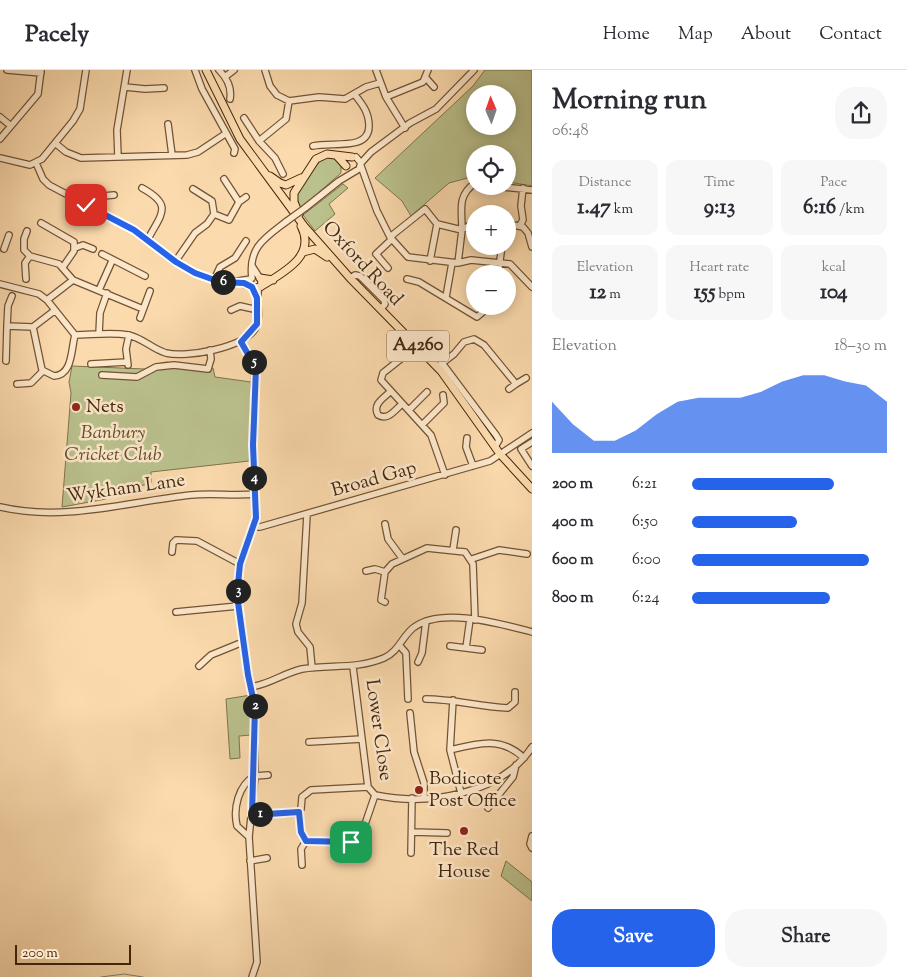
<!DOCTYPE html>
<html lang="en">
<head>
<meta charset="utf-8">
<style>
  body { margin:0; font-family:"Sorts Mill Goudy",serif; background:#f7f7f7; color:#2b2b33; height:100vh; display:flex; flex-direction:column; font-size:19px; white-space:nowrap }
  * { box-sizing:border-box; margin:0 }
  p { font-size:16px; color:#7c7c81 }
  .icon { flex:none; width:28px; height:28px; fill:none; stroke:currentColor; stroke-width:2; stroke-linecap:round; stroke-linejoin:round }
  .map { position:relative; flex:1; overflow:hidden }
  .sheet { display:flex; flex-direction:column; background:#fff; width:375px }
  .sheet>* { flex:none }
  .needle { width:32px; rotate:358deg }
  .buttons { position:absolute; left:466px; top:15px; display:grid; gap:10px }
  .buttons a { display:grid; place-items:center; width:50px; height:50px; border-radius:50%; background:#fff; box-shadow:0 2px 12px #0003; font-size:25px }
  .scale { position:absolute; left:15px; bottom:12px; width:116px; box-sizing:border-box; padding-left:5px; border:2px solid #44260c; border-top:0; font-size:14px; line-height:18px; white-space:nowrap; color:#44260c; -webkit-text-stroke:4px #fce7ca; paint-order:stroke }
  .pin { position:absolute; display:grid; place-items:center; width:42px; height:42px; color:#fff; margin:-21px; border-radius:10px; box-shadow:0 2px 8px #0006 }
  .km { position:absolute; width:25px; height:25px; margin:-12px; border-radius:50%; background:#222; color:#fff; font-size:14px; line-height:25px; text-align:center }
  .round { display:grid; place-items:center; flex:none; width:52px; height:52px; border-radius:20px; background:#f7f7f7 }
  .overview { display:flex; align-items:center; justify-content:space-between; height:85px; padding:0 20px }
  h1 { font-size:28px; font-weight:700; line-height:38px }
  .stats { display:grid; grid-template-columns:repeat(3,1fr); gap:8px; height:85px; padding:5px 20px }
  .stats div { display:grid; align-content:center; border-radius:12px; background:#f7f7f7; text-align:center }
  .stats b { font-size:21px; font-weight:700 }
  .stats small { font-size:14px; font-weight:400 }
  .stats p { font-size:14px }
  .chart { height:140px; padding:10px 20px }
  .chart p { display:flex; justify-content:space-between }
  .chart svg { width:100%; height:90px; margin-top:5px; fill:#2563eb; opacity:.7 }
  .cta { display:flex; gap:10px; margin-top:auto; padding:10px 20px }
  .cta a { flex:1; height:58px; border-radius:20px; background:#2563eb; color:#fff; font-size:20px; font-weight:700; line-height:58px; text-align:center }
  .cta a+a { background:#f7f7f7; color:#2b2b33 }
  ul { padding:0 20px; list-style:none; font-size:16px }
  li { display:grid; grid-template-columns:80px 60px 1fr; align-items:center; height:38px }
  li i { height:12px; border-radius:6px; background:#2563eb }
  header { display:flex; align-items:center; gap:30px; box-sizing:border-box; height:70px; padding:0 25px; background:#fff; border-bottom:1px solid #e1e1e2 }
  header strong { font-size:24px }
  nav { display:flex; gap:28px; margin-inline-start:auto; font-size:18px }
  main { display:flex; flex:1; min-height:0 }
  .map>svg:first-child { display:block }
</style>
</head>
<body>
<header>
<strong>Pacely</strong>
<nav><a>Home</a><a>Map</a><a>About</a><a>Contact</a></nav>
</header>
<main>
<div class="map">
<svg width="532" height="907" viewBox="0 0 532 907">
  <rect width="100%" height="100%" fill="#fbdaad"/>
  <filter id="stains"><feTurbulence type="fractalNoise" baseFrequency=".004" numOctaves="4"/><feColorMatrix values="0 0 0 0 .2 0 0 0 0 .09 0 0 0 0 .02 0 0 0 .5 -.17"/></filter>
  <radialGradient id="worn" r=".72"><stop offset=".6" stop-color="#630" stop-opacity="0"/><stop offset="1" stop-color="#630" stop-opacity=".3"/></radialGradient>
  <path fill="#bac18d" stroke="#7f744c" fill-rule="evenodd" d="M485 0H532V116L508 112V84H475V106L449 113 411 146 402 131 375 108 473 16ZM475 24H508V56H475Z
    M328 87 337 89 341 94V103L300 139 296 124 319 92Z
    M343 114 348 118 329 134 335 144 315 161 303 145Z
    M166 292 213 298 215 307 251 312 249 391 151 402V413L107 425 106 429 62 437 71 323 69 312 72 296 145 299 153 295Z
    M251 625 252 665 239 666 240 688 230 689 226 629Z
    M506 791 532 812V831L501 806Z"/>
  <g fill="none" stroke-linecap="round" stroke-linejoin="round">
    <path stroke="#7b7f6f" stroke-width="1" d="M101 907 124 904 143 907"/>
    <defs>
      <path id="minor" d="M7 0 41 3
        M195 0 202 19 235 79 234 83
        M219 0C227 8 232 17 230 29
        M265 0 270 16 277 25 289 31 319 27 345 29 366 17 380 13
        M376 0 386 27 405 58
        M226 6 234 0
        M426 8 434 17
        M125 17 145 19 164 18
        M386 27 423 12 428 0
        M0 47 11 56
        M244 48 259 71 275 88 283 104
        M168 54 172 85
        M0 69 38 24 41 0
        M259 71 286 49 289 31
        M55 73 66 82 81 88 187 85 198 82 225 64
        M313 76C330 71 369 82 369 56 369 43 363 35 355 25
        M118 87 117 60 127 0
        M0 88 30 95 42 89 73 51 80 39 86 0
        M36 93 43 109 49 115 134 160 175 192 195 203 225 213 251 209
        M361 93 371 82 410 53 436 39 474 0
        M361 96 377 141 390 167 408 187 458 193 471 190 510 194 532 217
        M475 113C457 126 462 139 462 160L475 152
        M493 116 532 120
        M142 118C173 135 162 143 148 169
        M239 132 246 127
        M86 135 92 127 114 125
        M305 138 339 111 359 99 361 93 356 87
        M214 144 229 150 239 132 224 109
        M41 153 74 172V181L63 197
        M508 154 523 157 528 163 532 177
        M520 155 523 150 521 136 523 118
        M27 161 24 169V180L30 186 59 194 73 210 143 239
        M390 167 425 139 437 154 462 160 458 193
        M75 178 83 175 93 179
        M4 179 9 165
        M102 184 145 206
        M430 191 437 154
        M175 192 195 163 207 154 214 144 212 131 193 119
        M388 198 376 184 392 169
        M498 204 502 176
        M252 208C248 177 265 168 287 151
        M350 208 355 205 360 206 384 230 385 234 381 239
        M26 209 25 193 30 186
        M407 209 419 212 477 247 490 236
        M214 210 220 197 235 188 246 171
        M240 213 255 218 261 215V210L252 196
        M0 214 39 224 47 230 75 265C92 265 110 262 128 265 143 268 152 279 166 283 187 288 242 278 255 259 262 247 255 230 259 217
        M99 220 112 191
        M12 226 8 236 7 256 33 257 54 241
        M446 227 452 193
        M47 230 73 210
        M231 240 240 236 258 240
        M140 248 150 221
        M33 257 42 300 54 306C73 305 71 279 75 265
        M99 264 100 243 107 223
        M241 272 255 298 253 375 256 448 240 494 237 525 248 605 255 637V706L249 767 257 892 252 907
        M407 284 383 303 381 310 431 365 445 405
        M6 291 7 256
        M442 293 496 365 499 370 495 377
        M91 294 127 292
        M128 295 126 279 129 265
        M437 297 454 284 464 272 474 269 484 275 516 314 526 308
        M102 305 137 307 156 297 174 295 208 299 211 289 210 280
        M17 314 31 313 43 301
        M509 319 516 314
        M391 321C384 328 372 334 378 345 388 351 395 340 402 334
        M409 340 427 322
        M423 354 444 333 443 325
        M467 368 466 377 473 396
        M532 372 521 379 532 396
        M0 437C65 452 126 432 191 425 212 423 234 426 256 424
        M307 445 302 533 296 554 298 562 310 577 312 598
        M385 454 388 469 402 488
        M254 457H260L490 391 532 363
        M453 480 456 460
        M172 482 173 473 176 470 197 471 240 494
        M472 489 499 480 527 484
        M366 501 375 499 385 502
        M385 532 381 530 385 502 392 494 427 478 465 482 473 494 475 550
        M176 542 238 536
        M399 575 406 583 408 629
        M450 576 482 580
        M466 578 470 549
        M418 592 422 583 426 551
        M199 596 211 585 243 572
        M353 597 368 717 375 725
        M251 617C270 614 284 603 302 599 331 594 355 600 384 588 398 582 402 567 413 558 441 536 501 554 532 562
        M426 629C454 629 480 637 508 638L515 632V622
        M410 643 414 682 424 713V728
        M309 672 362 669
        M450 680 453 630
        M255 706 268 705
        M461 723 450 680C478 673 501 666 524 688
        M375 725C427 736 501 725 532 677
        M488 738 513 707 516 695
        M299 742 301 762 306 771 345 772 355 770 363 760 375 725
        M252 745 297 743 301 739 302 727 311 720 368 717
        M412 762 447 763
        M532 766 530 774 532 778
        M249 767 237 756C233 739 238 715 255 706
        M411 783 412 728
        M250 791 267 788
        M302 795 301 779 306 771"/>
      <path id="major" d="M206 0 240 69 304 156 350 208 441 301 500 384 532 419
        M337 86 346 96
        M270 106 280 113 286 115 301 108
        M299 144 294 132V123L316 89 327 84 352 87
        M303 182 315 179 327 187
        M260 208 273 210
        M260 217C282 203 317 187 301 156"/>
    </defs>
    <use href="#minor" stroke="#725334" stroke-width="8"/>
    <use href="#major" stroke="#44260c" stroke-width="9"/>
    <use href="#minor" stroke="#fce7ca" stroke-width="5.5"/>
    <use href="#major" stroke="#fbdaad" stroke-width="7"/>
    <defs>
      <path id="minor-bridge" d="M287 151 305 138"/>
    </defs>
    <use href="#minor-bridge" stroke="#725334" stroke-width="8" stroke-linecap="butt"/>
    <use href="#minor-bridge" stroke="#fce7ca" stroke-width="5.5"/>
  </g>
  <g fill="none" stroke-linecap="round" stroke-linejoin="round">
    <defs>
      <path id="route" d="M86 135 134 160 176 192 195 203 220 212 244 213 252 217 257 228V254L241 272 256 298 253 375 256 448 240 494 237 525 248 605 255 637 252 745 299 742 301 762 306 771 351 772"/>
    </defs>
    <use href="#route" stroke="#fff" stroke-width="10"/>
    <use href="#route" stroke="#2563eb" stroke-width="6"/>
  </g>
  <g fill="#8f2418" stroke="#fce7ca" stroke-width="2">
    <circle cx="76" cy="337" r="5"/>
    <circle cx="419" cy="720" r="5"/>
    <circle cx="464" cy="761" r="5"/>
  </g>
  <g text-anchor="middle" dominant-baseline="central" stroke-width="5" stroke-linejoin="round" paint-order="stroke">
    <rect fill="#fce7ca" stroke="#7b6045" stroke-width="1" x="387" y="260.5" width="62" height="31" rx="4"/>
    <g font-size="18" font-weight="bold" fill="#44260c">
      <text x="418" y="276">A4260</text>
    </g>
    <g font-size="19" fill="#44260c" stroke="#fce7ca">
      <text transform="translate(362 194) rotate(47)">Oxford Road</text>
      <text transform="translate(374 410) rotate(-16)">Broad Gap</text>
      <text transform="translate(126 419) rotate(-8)">Wykham Lane</text>
      <text transform="translate(378 660) rotate(82)">Lower Close</text>
    </g>
    <g font-size="19" fill="#44260c" stroke="#fce7ca" text-anchor="start">
      <text x="86" y="337">Nets</text>
      <text x="429" y="709">Bodicote<tspan x="429" dy="22">Post Office</tspan></text>
      <text x="464" y="780" text-anchor="middle">The Red<tspan x="464" dy="22">House</tspan></text>
    </g>
    <g font-size="19" font-style="italic" fill="#624d2c" stroke="#fce7ca">
      <text x="113" y="363">Banbury<tspan x="113" dy="22">Cricket Club</tspan></text>
    </g>
  </g>
  <rect width="100%" height="100%" filter="url(#stains)"/>
  <rect width="100%" height="100%" fill="url(#worn)"/>
</svg>
<div class="buttons">
<a><svg class="needle" viewBox="-14 -14 28 28"><path d="M0-13l5 13h-10z" fill="#e53935"/><path d="M0 13l5-13h-10z" fill="#7c7c81"/></svg></a>
<a><svg class="icon" aria-label="locate" viewBox="0 0 24 24"><circle cx="12" cy="12" r="6"/><path d="M12 2v4M12 18v4M2 12h4M18 12h4"/></svg></a>
<a>+</a>
<a>−</a>
</div>
<div class="scale">200 m</div>
<div class="pin" style="left:351px;top:772px;background:#1e9e55"><svg class="icon" aria-label="arrive" viewBox="0 0 24 24"><path d="M6 21V4h12l-3 4 3 4H6"/></svg></div>
<div class="pin" style="left:86px;top:135px;background:#d93025"><svg class="icon" aria-label="check" viewBox="0 0 24 24"><path d="M5 12l5 5 9-10"/></svg></div>
<b class="km" style="left:260px;top:744px">1</b>
<b class="km" style="left:255px;top:636px">2</b>
<b class="km" style="left:238px;top:521px">3</b>
<b class="km" style="left:254px;top:408px">4</b>
<b class="km" style="left:254px;top:292px">5</b>
<b class="km" style="left:223px;top:212px">6</b>
</div>
<section class="sheet">
<div class="overview"><div><h1>Morning run</h1><p>06:48</p></div><a class="round"><svg class="icon" aria-label="share" viewBox="0 0 24 24"><path d="M12 15V3M7 8l5-5 5 5M5 13v7h14v-7"/></svg></a></div>
<div class="stats">
<div><p>Distance</p><b>1.47<small> km</small></b></div>
<div><p>Time</p><b>9:13</b></div>
<div><p>Pace</p><b>6:16<small> /km</small></b></div>
</div>
<div class="stats">
<div><p>Elevation</p><b>12<small> m</small></b></div>
<div><p>Heart rate</p><b>155<small> bpm</small></b></div>
<div><p>kcal</p><b>104</b></div>
</div>
<div class="chart"><p><span>Elevation</span>18–30 m</p>
<svg viewBox="0 0 160 44" preserveAspectRatio="none"><path d="M0 44V19L10 30L20 38L30 38L40 33L50 25L60 19L70 17L80 17L90 17L100 14L110 9L120 6L130 6L140 9L150 11L160 19V44z"/></svg>
</div>
<ul>
<li><b>200 m</b>6:21<i style="width:73%"></i></li>
<li><b>400 m</b>6:50<i style="width:54%"></i></li>
<li><b>600 m</b>6:00<i style="width:91%"></i></li>
<li><b>800 m</b>6:24<i style="width:71%"></i></li>
</ul>
<div class="cta"><a>Save</a><a>Share</a></div>
</section>
</main>
</body>
</html>
